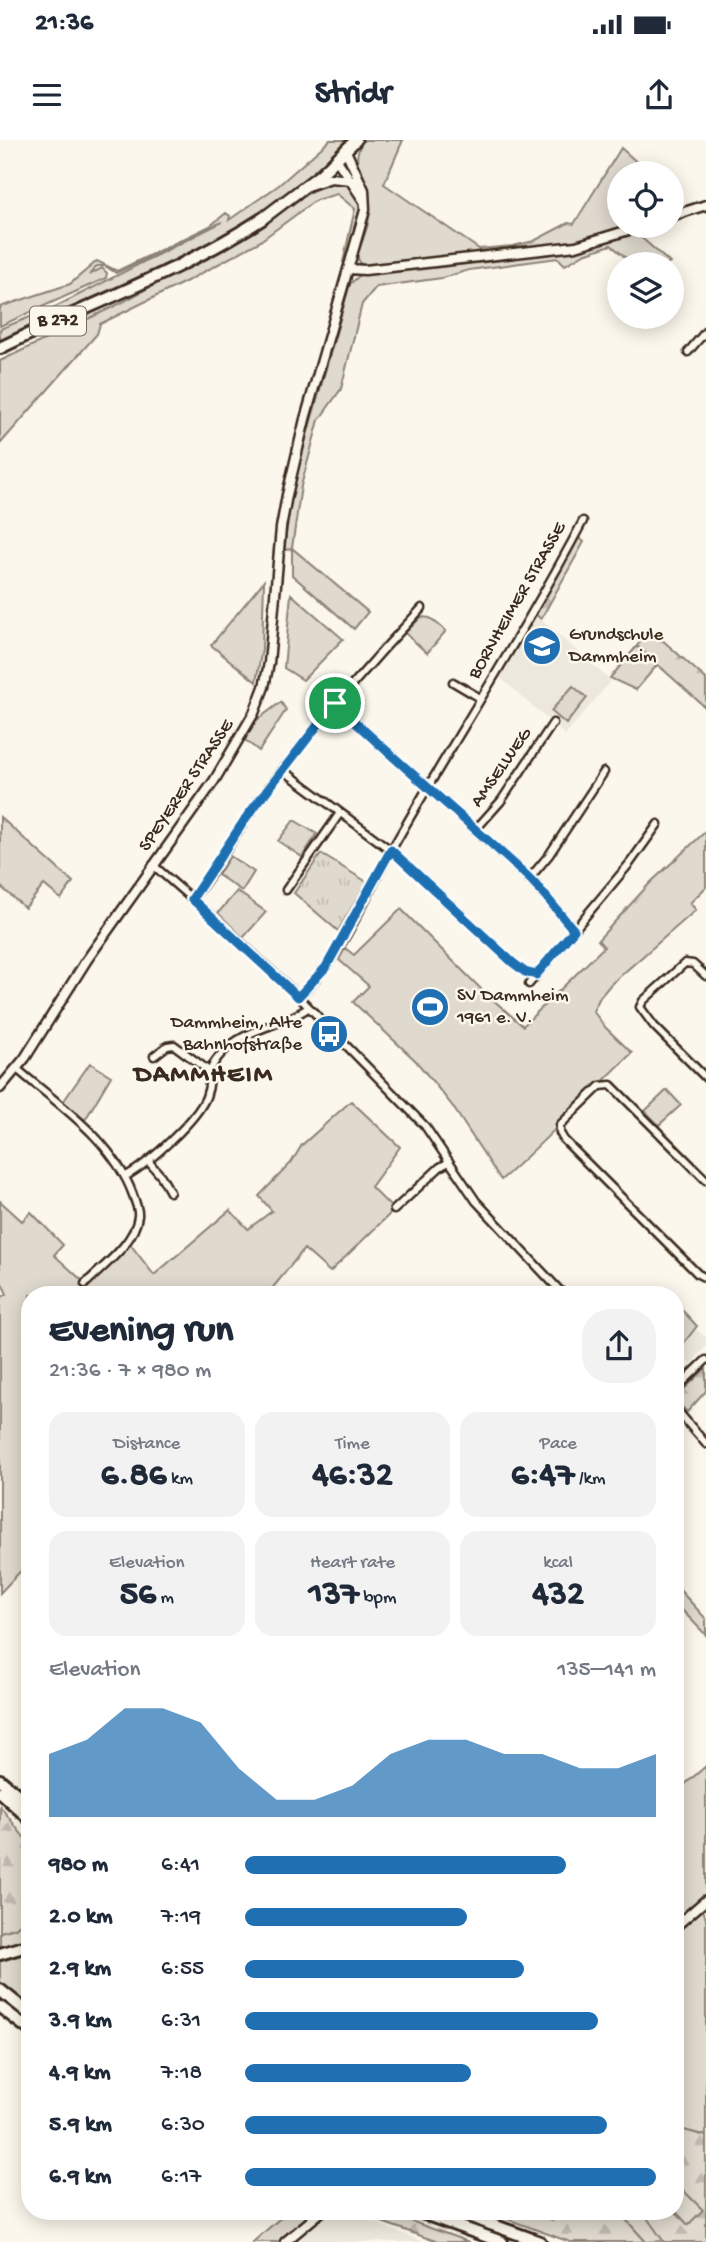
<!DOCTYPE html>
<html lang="en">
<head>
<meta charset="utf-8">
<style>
  body { margin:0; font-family:"Gochi Hand",sans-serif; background:#f2f2f3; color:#1f2937; height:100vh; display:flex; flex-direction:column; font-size:26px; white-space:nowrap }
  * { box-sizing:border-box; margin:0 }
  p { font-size:23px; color:#747a83 }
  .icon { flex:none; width:38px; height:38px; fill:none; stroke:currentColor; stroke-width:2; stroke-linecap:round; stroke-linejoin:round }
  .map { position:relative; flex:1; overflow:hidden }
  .side { position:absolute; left:21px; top:1146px; width:663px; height:934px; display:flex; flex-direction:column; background:#fff; border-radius:28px; box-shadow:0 4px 18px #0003 }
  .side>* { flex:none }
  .buttons { position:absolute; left:607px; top:21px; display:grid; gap:14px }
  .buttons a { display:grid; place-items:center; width:77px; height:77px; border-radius:50%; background:#fff; box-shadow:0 4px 18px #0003; font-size:35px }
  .pin { position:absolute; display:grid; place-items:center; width:60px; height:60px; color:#fff; margin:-30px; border:4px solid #fff; border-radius:50%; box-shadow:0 2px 7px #0007 }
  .round { display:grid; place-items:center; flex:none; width:74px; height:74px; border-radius:28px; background:#f2f2f3 }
  .headline { display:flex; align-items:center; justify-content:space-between; height:119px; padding:0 28px }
  h1 { font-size:38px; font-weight:800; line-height:52px }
  .figures { display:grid; grid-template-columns:repeat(3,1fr); gap:10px; height:119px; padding:7px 28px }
  .figures div { display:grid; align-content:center; border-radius:18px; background:#f2f2f3; text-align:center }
  .figures b { font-size:35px; font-weight:800 }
  .figures small { font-size:19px; font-weight:400 }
  .figures p { font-size:19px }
  .chart { height:196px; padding:14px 28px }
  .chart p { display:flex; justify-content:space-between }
  .chart svg { width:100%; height:126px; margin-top:7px; fill:#1f6fb2; opacity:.7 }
  ul { padding:0 28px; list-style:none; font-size:23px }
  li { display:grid; grid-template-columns:112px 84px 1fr; align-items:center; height:52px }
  li i { height:18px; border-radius:9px; background:#1f6fb2 }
  .status { display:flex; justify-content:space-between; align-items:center; height:49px; padding:0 35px; background:#fff; direction:ltr }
  .status svg { height:19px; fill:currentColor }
  header { display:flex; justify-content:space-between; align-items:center; height:91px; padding:0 28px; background:#fff; font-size:32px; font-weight:800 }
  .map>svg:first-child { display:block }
</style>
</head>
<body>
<div class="status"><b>21:36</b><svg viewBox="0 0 49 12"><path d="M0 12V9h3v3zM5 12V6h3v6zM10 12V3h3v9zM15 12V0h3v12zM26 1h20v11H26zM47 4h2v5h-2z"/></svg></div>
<header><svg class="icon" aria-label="menu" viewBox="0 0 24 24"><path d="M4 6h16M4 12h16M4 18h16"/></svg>Stridr<svg class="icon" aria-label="share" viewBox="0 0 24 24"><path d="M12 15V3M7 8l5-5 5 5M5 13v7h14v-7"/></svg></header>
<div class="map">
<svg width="706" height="2102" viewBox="0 0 706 2102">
  <defs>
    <pattern id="forest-firs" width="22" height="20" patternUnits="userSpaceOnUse" patternTransform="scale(1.75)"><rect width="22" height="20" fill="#dfd9ce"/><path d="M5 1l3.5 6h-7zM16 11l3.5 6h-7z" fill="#c0bab0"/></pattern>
    <pattern id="park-tufts" width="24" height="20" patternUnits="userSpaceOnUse" patternTransform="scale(1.75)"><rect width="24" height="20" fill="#dfd9ce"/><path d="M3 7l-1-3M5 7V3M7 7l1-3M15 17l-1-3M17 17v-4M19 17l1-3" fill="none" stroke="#c0bab0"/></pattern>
  </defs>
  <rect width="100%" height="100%" fill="#fbf7ec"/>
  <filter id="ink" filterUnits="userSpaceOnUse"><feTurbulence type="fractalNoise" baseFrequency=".0143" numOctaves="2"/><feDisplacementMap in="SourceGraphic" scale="14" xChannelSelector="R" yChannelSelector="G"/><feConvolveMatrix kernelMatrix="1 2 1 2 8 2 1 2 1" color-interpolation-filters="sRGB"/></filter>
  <g filter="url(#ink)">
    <path fill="#ede8dd" d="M533 472 611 541 565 595 496 534Z
      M695 1189 706 1197V1206L691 1224 676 1213Z
      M321 2072H346L423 2102H285Z"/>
    <path fill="#dfd9ce" stroke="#8d8276" stroke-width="2" d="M330 0H346C253 100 121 146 0 203V189L55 167 222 82 116 133 105 126H97L89 135 102 128 107 133 106 138 0 186V167L70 144 97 121 117 131 210 86 226 73 230 76 229 80 279 45Z
      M364 0H403L384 44 479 109 513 106 534 101 568 83 574 84 621 8 649 33H620V86H623L573 102 365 126 360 123 357 116C362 101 370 84 370 68 372 41 345 25 364 0Z
      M338 41 350 46 361 67 360 77 347 122H343L355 69 337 54 316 60 259 102 189 140 100 184 97 194 0 304V221L121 163 260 86 312 51 330 42Z
      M634 91 670 123 668 124H633L611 105 584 114 565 125 558 118 469 130 442 138 376 147 362 164 341 249 319 280 301 346 292 408 368 472 354 489 292 435V409L284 410 292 348 350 144 360 135 367 134 578 109Z
      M264 441 262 509 256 542 211 505Z
      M291 454 343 499 303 540 284 528Z
      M421 477 430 478 446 491 427 513 405 493Z
      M637 506 658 524 636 550 610 538Z
      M573 546 587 558 566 584 551 571Z
      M281 562 286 570 259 611 245 600 253 583Z
      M0 677 73 742 61 759 44 745 25 768 0 746Z
      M294 680 317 694 302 717 278 701Z
      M706 691V747L690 763 696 770 611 844 600 857 593 871 606 888 632 913C588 955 547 1000 501 1040L451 964 416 921 353 862 369 846 339 820 345 808 354 815 401 769 482 850 523 886 604 807 598 800 650 743Z
      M230 716 254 732 242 751 218 735Z
      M237 751 266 772 243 798 218 773Z
      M90 923 111 936 85 980 63 962Z
      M667 950 681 965 659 985 645 971Z
      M351 961 400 1007 371 1047 394 1070 330 1132 304 1109 267 1155H30V1421L0 1453V1158L7 1154 0 1139V1061L22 1081 31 1072 63 1105 54 1115 85 1143 127 1100 154 1135 230 1070 248 1089 272 1071 259 1056 291 1023 302 1005Z
      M680 1168 697 1186 676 1213V1218V1172Z
      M676 1446 706 1479V1495L676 1464Z
      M706 1626V1760L701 1765 706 1778V1996L676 1988V1652Z
      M30 1776V1797L19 1803 0 1807V1792L15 1788Z
      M30 1809V1865L0 1842V1818L14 1815Z
      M676 2043 703 2070 688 2085 676 2072Z
      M287 2072H315L280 2102H253Z
      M619 2072H643L665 2101 646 2102Z"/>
    <path fill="url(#forest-firs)" stroke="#8d8276" stroke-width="2" d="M576 395 584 402 541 479 533 472Z
      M650 489 706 539V568L637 506Z
      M706 1228V1251L687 1272 679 1264 677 1256Z
      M0 1666 30 1705V1776L15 1788 0 1792Z
      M676 1988 706 1996V2102H664L643 2072H676L688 2085 703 2070 676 2043Z
      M354 2072H386L469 2102H438Z
      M488 2072H534L552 2080 549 2072H619L646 2102H570Z"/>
    <path fill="url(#park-tufts)" stroke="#8d8276" stroke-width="2" d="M321 714 367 742 338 791 294 753Z"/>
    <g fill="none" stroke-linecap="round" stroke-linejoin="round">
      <defs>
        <path id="minor" d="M688 212 706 191
          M453 542 480 558
          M335 563C398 623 464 678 528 737 545 753 558 773 574 790
          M283 630 396 714 512 822 525 832 536 836
          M476 689 501 661 553 583
          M153 725 223 786 293 851 425 986 476 1061 564 1155
          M529 739 549 715 604 632
          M286 750 340 673
          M192 759C217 731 233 695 256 665 307 596 362 531 422 468
          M706 836 693 824 685 823 643 861 640 867 654 886 706 938
          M529 844 630 723 658 684
          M298 857C342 819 364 758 392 709 454 599 524 493 583 381
          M154 916 167 906 174 905 209 931
          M17 929C60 966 113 1000 133 1055 135 1062 139 1069 138 1076 135 1103 103 1126 85 1144
          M148 1021 161 1036 170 1052
          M126 1036C148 1024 197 980 206 957 214 936 204 932 222 913 246 887 281 887 308 868
          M706 1040 611 945 600 946 560 985V993L564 1000 698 1134 706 1138
          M394 1070 440 1027 449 1022
          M676 1249 706 1220
          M676 1269 706 1304"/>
        <path id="tertiary" d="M337 20 364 61
          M310 45 331 38 351 40
          M672 76 706 65
          M349 129 365 130 576 106 642 86
          M0 948 25 918 86 821 214 641 254 573 264 547 269 523 281 388 287 355 305 279 365 70 364 50 346 11
          M676 1786 706 1760
          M285 2102 321 2072"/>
        <path id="primary" d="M262 79 320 35 356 0"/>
        <path id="motorway" d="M0 208C87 165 180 132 262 79
          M0 1640 30 1665
          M0 1652 30 1679
          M0 1814 30 1805
          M0 1850 30 1874
          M0 1867 30 1890
          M419 2072 502 2102
          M457 2072 540 2102"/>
      </defs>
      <use href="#minor" stroke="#3b2a1e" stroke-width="11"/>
      <use href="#tertiary" stroke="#3b2a1e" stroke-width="13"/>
      <use href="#primary" stroke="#3b2a1e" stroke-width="15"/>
      <use href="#motorway" stroke="#3b2a1e" stroke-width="16"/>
      <use href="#minor" stroke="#fbf7ec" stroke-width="6"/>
      <use href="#tertiary" stroke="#fbf7ec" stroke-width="8"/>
      <use href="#primary" stroke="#fbf7ec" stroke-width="10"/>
      <use href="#motorway" stroke="#fbf7ec" stroke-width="10"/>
    </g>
  </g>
  <g fill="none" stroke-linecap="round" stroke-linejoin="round" filter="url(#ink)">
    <defs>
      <path id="route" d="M335 563C397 623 465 678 528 737 545 753 558 773 574 790L536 835 525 832 512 822 391 710 326 827 298 857 192 759 248 675Z"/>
    </defs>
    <use href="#route" stroke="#fff" stroke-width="14"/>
    <use href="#route" stroke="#1f6fb2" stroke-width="9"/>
  </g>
  <defs>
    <symbol id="school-disc" viewBox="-11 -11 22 22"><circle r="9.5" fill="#1f6fb2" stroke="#fbf7ec"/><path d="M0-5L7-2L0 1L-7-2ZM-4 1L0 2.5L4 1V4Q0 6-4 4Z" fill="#fff"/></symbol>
    <symbol id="stadium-disc" viewBox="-11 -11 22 22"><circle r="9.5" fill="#1f6fb2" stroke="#fbf7ec"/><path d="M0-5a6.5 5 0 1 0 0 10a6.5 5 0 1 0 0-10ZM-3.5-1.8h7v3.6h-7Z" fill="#fff"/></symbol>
    <symbol id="bus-disc" viewBox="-11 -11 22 22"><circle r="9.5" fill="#1f6fb2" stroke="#fbf7ec"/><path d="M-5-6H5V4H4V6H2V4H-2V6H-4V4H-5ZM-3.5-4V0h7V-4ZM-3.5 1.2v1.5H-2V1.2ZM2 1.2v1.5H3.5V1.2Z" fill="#fff"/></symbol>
  </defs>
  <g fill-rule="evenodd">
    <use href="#school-disc" x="520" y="484" width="44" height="44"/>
    <use href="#stadium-disc" x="408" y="845" width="44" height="44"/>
    <use href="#bus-disc" x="307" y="872" width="44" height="44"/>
  </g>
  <g text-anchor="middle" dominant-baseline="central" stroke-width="5" stroke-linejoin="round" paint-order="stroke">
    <rect fill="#fbf7ec" stroke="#75685c" stroke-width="2" x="30" y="166.5" width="56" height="29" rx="5"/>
    <g font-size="18" font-weight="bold" fill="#3b2a1e">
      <text x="58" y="181">B 272</text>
    </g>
    <g font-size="19" fill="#3b2a1e" stroke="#fbf7ec">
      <text transform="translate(518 461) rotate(-60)">BORNHEIMER STRASSE</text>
      <text transform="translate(502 628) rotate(-55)">AMSELWEG</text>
      <text transform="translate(187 646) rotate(-56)">SPEYERER STRASSE</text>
    </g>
    <g font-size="19" fill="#3b2a1e" stroke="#fbf7ec" text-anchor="start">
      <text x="569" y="495">Grundschule<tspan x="569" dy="22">Dammheim</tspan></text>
      <text x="457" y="856">SV Dammheim<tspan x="457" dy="22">1961 e. V.</tspan></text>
      <text x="302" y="883" text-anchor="end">Dammheim, Alte<tspan x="302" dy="22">Bahnhofstraße</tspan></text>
    </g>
    <g font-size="26" font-weight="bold" letter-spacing="2" fill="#3b2a1e" stroke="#fbf7ec">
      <text x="204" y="936">DAMMHEIM</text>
    </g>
  </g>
</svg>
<div class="buttons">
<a><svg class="icon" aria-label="locate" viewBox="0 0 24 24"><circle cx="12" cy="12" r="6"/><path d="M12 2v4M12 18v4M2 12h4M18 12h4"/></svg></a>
<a><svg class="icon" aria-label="layers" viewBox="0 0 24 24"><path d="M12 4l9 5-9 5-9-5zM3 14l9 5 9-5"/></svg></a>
</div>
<div class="pin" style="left:335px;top:563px;background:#1e9e55"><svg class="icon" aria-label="arrive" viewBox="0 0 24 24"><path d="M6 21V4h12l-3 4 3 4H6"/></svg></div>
<section class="side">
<div class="headline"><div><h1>Evening run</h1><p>21:36 · 7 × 980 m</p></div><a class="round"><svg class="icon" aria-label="share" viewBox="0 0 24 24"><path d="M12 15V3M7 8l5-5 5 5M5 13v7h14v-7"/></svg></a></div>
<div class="figures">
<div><p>Distance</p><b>6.86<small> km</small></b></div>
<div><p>Time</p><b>46:32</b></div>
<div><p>Pace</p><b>6:47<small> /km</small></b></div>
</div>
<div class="figures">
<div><p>Elevation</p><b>56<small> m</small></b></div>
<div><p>Heart rate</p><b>137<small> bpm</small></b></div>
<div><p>kcal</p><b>432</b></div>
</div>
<div class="chart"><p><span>Elevation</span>135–141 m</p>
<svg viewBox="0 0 160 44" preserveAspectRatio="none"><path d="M0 44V22L10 17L20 6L30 6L40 11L50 27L60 38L70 38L80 33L90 22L100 17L110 17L120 22L130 22L140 27L150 27L160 22V44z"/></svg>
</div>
<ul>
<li><b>980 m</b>6:41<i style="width:78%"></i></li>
<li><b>2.0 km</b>7:19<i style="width:54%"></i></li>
<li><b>2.9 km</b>6:55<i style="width:68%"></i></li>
<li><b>3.9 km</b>6:31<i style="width:86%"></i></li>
<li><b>4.9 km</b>7:18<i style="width:55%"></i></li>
<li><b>5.9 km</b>6:30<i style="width:88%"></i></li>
<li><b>6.9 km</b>6:17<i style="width:100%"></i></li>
</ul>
</section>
</div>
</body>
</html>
